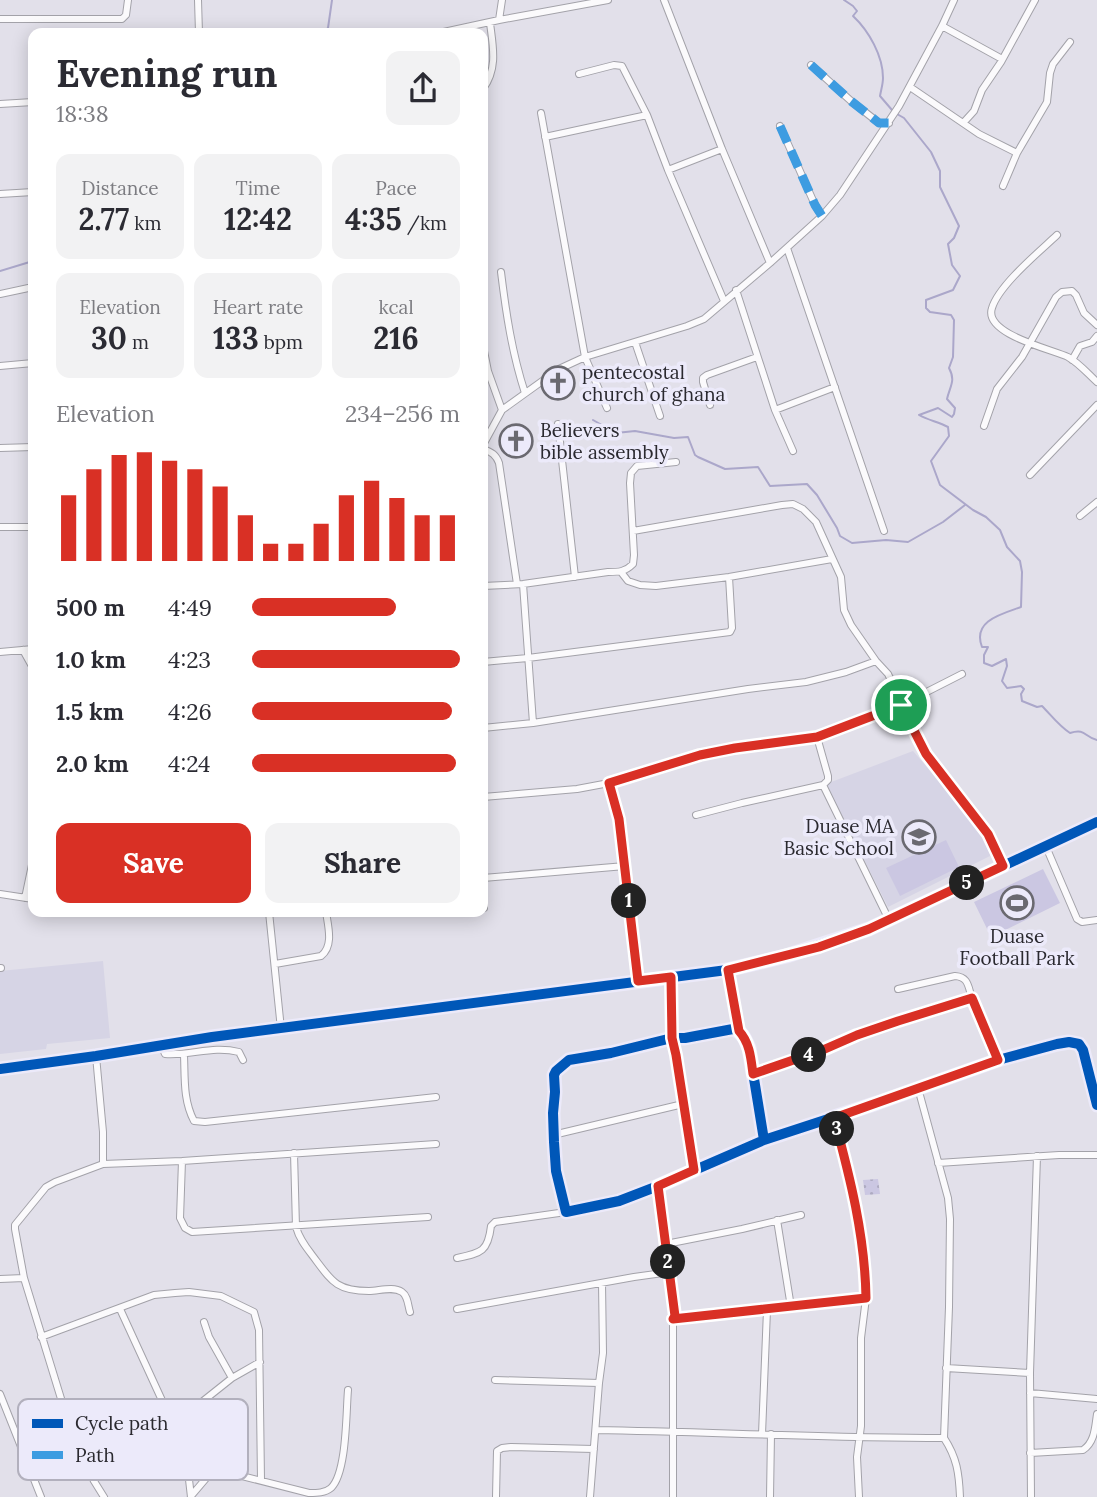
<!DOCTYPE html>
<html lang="en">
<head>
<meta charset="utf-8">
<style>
  body { margin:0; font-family:Lora,serif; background:#f2f2f3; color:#2b2b33; height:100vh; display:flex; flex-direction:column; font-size:26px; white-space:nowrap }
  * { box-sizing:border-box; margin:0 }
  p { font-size:23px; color:#7c7c81 }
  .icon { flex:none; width:38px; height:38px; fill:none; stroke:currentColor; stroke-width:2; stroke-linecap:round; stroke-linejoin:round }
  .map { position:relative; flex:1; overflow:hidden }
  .side { position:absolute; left:28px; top:28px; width:460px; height:889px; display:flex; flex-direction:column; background:#fff; border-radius:14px; box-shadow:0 4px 18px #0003 }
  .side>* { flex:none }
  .pin { position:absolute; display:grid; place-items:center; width:60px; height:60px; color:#fff; margin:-30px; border:4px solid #fff; border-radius:50%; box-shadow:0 2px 7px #0007 }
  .km { position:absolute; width:35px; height:35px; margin:-18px; border-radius:50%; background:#222; color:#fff; font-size:19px; line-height:35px; text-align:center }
  .round { display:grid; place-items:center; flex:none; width:74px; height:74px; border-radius:14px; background:#f2f2f3 }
  .headline { display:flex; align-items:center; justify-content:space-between; height:119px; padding:0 28px }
  h1 { font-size:38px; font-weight:700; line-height:52px }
  .figures { display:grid; grid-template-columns:repeat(3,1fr); gap:10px; height:119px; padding:7px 28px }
  .figures div { display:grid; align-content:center; border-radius:14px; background:#f2f2f3; text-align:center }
  .figures b { font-size:30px; font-weight:700 }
  .figures small { font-size:19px; font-weight:400 }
  .figures p { font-size:19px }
  .chart { height:196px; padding:14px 28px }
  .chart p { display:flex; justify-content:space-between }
  .chart svg { width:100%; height:126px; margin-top:7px; stroke:#d93025; stroke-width:6 }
  .cta { display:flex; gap:14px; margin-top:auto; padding:14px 28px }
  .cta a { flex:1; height:80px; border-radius:14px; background:#d93025; color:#fff; font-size:28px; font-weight:700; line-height:80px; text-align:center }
  .cta a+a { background:#f2f2f3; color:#2b2b33 }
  ul { padding:0 28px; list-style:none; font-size:23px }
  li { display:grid; grid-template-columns:112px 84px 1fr; align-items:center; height:52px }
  li i { height:18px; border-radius:9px; background:#d93025 }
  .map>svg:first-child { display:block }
</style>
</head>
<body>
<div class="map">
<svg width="1097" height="1497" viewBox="0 0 1097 1497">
  <defs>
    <pattern id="grass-dots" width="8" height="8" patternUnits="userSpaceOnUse" patternTransform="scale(1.75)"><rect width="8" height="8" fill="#cbc7e2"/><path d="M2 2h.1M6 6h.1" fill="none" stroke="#aeabc2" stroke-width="1.8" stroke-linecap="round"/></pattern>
  </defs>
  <rect width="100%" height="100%" fill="#e2e0ea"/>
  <path fill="#d6d4e5" d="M913 751 977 825 992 849 990 856 888 907 826 784Z
    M103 961 110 1038 47 1044 46 1049 0 1054V971Z"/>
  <path fill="url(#grass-dots)" d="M878 1179 880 1194 865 1195 863 1180Z"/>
  <path fill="#cbc7e2" d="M946 840 959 867 900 896 886 868Z
    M1043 869 1060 903 991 937 974 902Z"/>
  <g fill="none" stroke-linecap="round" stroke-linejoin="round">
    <path stroke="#aba7ca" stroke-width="2" d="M844 0 853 6 857 11 853 16C869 31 883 56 883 78 883 84 881 90 880 96L892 110
      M320 33 328 28 332 0
      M897 114 904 118 931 152 940 171V187L959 226 954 238 948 244 952 265 960 276 953 290 926 300V308L930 312 951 315 954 320 953 357 949 368C956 381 950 386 947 399L955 408 954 414 952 417 938 408 919 415C928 420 938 422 948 427L949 436 931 461 940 485 973 510 986 517 1000 530 1007 547 1020 561 1022 572 1021 607C1001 614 972 621 982 647H988L984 655V663L992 666 1006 659 1007 666 1002 681 1007 688 1021 686 1024 689 1021 694 1022 701 1037 707 1042 706C1051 715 1059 726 1070 733 1086 728 1084 737 1097 740
      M0 271 33 261
      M593 420 616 433 635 431 674 438 688 437 695 455 698 457 725 469 758 467 770 486 807 484 817 495 837 528 840 536 852 543 886 540 908 542 943 522 965 505"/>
    <defs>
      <path id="minor" d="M198 0 199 33
        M664 0 722 149 770 263
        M0 19H122L126 15 128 0
        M499 20 502 0
        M942 26 1002 59
        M439 33 499 20 608 0
        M811 65 851 101 879 123H889
        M579 74 614 65 622 66 647 115 668 170 724 301
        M910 87 979 134 1017 153 1003 186
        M483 89C498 68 493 47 490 23
        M0 104 33 102
        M541 113 585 357 607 408
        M964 122 974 111 982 90 1001 62 1035 0
        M780 126 815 205 822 216
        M545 137 647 115
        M1017 153 1047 102 1050 73 1053 64 1070 42
        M668 170 722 149
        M0 194 33 192
        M1057 235C1039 252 999 285 992 308 983 334 1051 349 1068 357 1079 363 1088 374 1097 382
        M787 248 884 531
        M501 272C506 313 512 353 525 393
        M736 290 775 410 793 451
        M0 294 33 287
        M635 342 660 416
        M483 346 488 371 502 410
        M1072 360 1080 346 1092 342 1097 336
        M0 366 33 363
        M710 405 703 382V378L707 375 757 357
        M775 410 835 387
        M558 424 575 577
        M984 426 997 389 1022 357 1056 297 1062 292 1072 291 1076 295 1084 313 1097 325
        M483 445 502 410 559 369 585 357 687 326 704 319 770 263 822 216 840 195 899 106 942 26 954 0
        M0 448 33 447
        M483 449C492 452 496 455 499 463L517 584
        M1030 475 1097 405
        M1080 516 1097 502
        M0 527H33
        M633 531 782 505 793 504 803 509 816 522 841 577 844 610 851 625 876 661 888 674 926 754 988 834 1003 866
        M621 572 628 581 640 585 656 586 729 577 832 559
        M523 584 533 723
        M483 586 523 584 608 572C619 572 625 572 633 564L634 555 630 483 631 473 637 466 676 462
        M23 650 33 668
        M0 652 33 649
        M483 662 528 658 730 632 732 628 729 577
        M483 728 533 723 748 689 806 682 846 672 876 661
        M817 737 828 776V780L823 785 889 920
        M609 783 619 819 637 981
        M483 797 577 789 609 783 700 755 771 742 817 737 901 705 962 674
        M696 815 742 803 823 785
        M1045 846 1047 849 1077 919 1082 922 1097 920
        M483 878 625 866
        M0 894 33 899
        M25 898 33 860
        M483 903 484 908
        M269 912 281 1029
        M275 964 321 956C334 946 328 926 326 912
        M0 968H1
        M728 970 739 1031
        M671 977 672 1038 676 1055 694 1170
        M898 989 955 976C969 977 968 987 972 998
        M161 1045 165 1054C192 1056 212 1045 239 1052L243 1060
        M184 1055C185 1078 183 1100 194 1121L205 1122 436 1097
        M96 1056 103 1132V1164
        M0 1069 96 1056 212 1037 727 970 786 956 869 929 1097 822
        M753 1074 825 1049 857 1035 898 1021 972 998 998 1060
        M918 1088 948 1198 950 1219 949 1307 944 1438C957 1458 959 1473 960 1497
        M834 1118 851 1181 860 1227 866 1284V1298L861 1338V1426L857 1457 859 1497
        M553 1135 683 1104
        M764 1140 749 1048C745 1039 743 1032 733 1029L685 1038H672L611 1053 569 1060 556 1071 554 1075 555 1092 553 1113 554 1142 556 1171 566 1212 619 1201 658 1186 764 1140 877 1103 998 1060 1057 1044 1069 1042 1079 1044 1083 1050 1097 1105
        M294 1153 296 1227C299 1238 305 1246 312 1255 331 1280 335 1291 369 1291 379 1291 393 1286 402 1292 408 1296 408 1306 410 1312
        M182 1161 180 1218 185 1228 192 1232 428 1217
        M938 1163 1059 1155H1097
        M658 1186 675 1316 673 1319V1497
        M777 1220 791 1307
        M666 1244 742 1229 801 1215
        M457 1258C481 1253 488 1252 491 1226L495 1222 566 1212
        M0 1279 24 1278
        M120 1309 171 1420 187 1462 191 1497
        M457 1309 634 1277 670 1272
        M673 1319 866 1298
        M41 1337 154 1295 175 1293 189 1292 221 1296 254 1312 259 1330 261 1480
        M946 1368 1030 1373
        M232 1378 260 1362
        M495 1380 599 1383
        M1030 1393 1097 1399
        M0 1394 41 1497
        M171 1420 193 1409 232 1378 209 1337 204 1322
        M596 1430C712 1432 828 1438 944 1438
        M762 1434 767 1310
        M21 1448 70 1428
        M1030 1453 1083 1450C1095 1442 1095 1427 1097 1414
        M187 1462 309 1493C317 1493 325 1493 331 1488 347 1473 346 1412 348 1390
        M191 1496 214 1469
        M104 1497 94 1481 70 1428 24 1278 15 1229V1225L46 1187 55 1182 103 1164 182 1161 436 1144
        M496 1497 497 1451 502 1448 511 1447 594 1449
        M590 1497 599 1383 603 1353 602 1283
        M770 1497 771 1434
        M1031 1497 1030 1373 1037 1156"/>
    </defs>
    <use href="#minor" stroke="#a3a2a9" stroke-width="8"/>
    <use href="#minor" stroke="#fbfafc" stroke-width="6"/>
    <path stroke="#3d9ce1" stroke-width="9" stroke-dasharray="18 9" stroke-linecap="butt" d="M811 65 851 101 879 123H889
      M780 126 815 205 822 216"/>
    <defs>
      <path id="cycleway" d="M0 1069 96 1056 212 1037 727 970 786 956 869 929 1097 822
        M764 1140 749 1048C745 1039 743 1032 733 1029L685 1038H672L611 1053 569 1060 556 1071 554 1075 555 1092 553 1113 554 1142 556 1171 566 1212 619 1201 658 1186 764 1140 877 1103 998 1060 1057 1044 1069 1042 1079 1044 1083 1050 1097 1105"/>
    </defs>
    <use href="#cycleway" stroke="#eceafa" stroke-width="15"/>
    <use href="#cycleway" stroke="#0057b8" stroke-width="10"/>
  </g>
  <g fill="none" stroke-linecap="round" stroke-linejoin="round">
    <defs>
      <path id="route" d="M901 705 926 754 988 834 1003 866 869 929 819 947 728 970 739 1031C750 1043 751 1059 753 1074L825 1049 857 1035 898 1021 972 998 998 1060 834 1118C850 1177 865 1236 866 1298L673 1319 675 1316 658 1186 694 1170 676 1055 672 1038 671 977 638 981 619 819 609 783 700 755 735 748 817 737Z"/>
    </defs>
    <use href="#route" stroke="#fff" stroke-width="14"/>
    <use href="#route" stroke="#d93025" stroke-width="9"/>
  </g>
  <defs>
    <symbol id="church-ring" viewBox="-11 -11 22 22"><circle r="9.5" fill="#eceafa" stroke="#6a6970" stroke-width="1.5"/><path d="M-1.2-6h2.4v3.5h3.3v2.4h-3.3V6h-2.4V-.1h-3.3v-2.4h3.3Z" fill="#6a6970"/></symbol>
    <symbol id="school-ring" viewBox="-11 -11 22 22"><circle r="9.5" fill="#eceafa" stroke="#6a6970" stroke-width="1.5"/><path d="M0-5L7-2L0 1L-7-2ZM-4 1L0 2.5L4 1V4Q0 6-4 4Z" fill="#6a6970"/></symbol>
    <symbol id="stadium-ring" viewBox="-11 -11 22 22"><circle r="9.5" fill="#eceafa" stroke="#6a6970" stroke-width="1.5"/><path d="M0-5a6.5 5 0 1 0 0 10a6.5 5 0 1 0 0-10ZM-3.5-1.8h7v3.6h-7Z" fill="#6a6970"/></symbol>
  </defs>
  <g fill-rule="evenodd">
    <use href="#church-ring" x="539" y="364" width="38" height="38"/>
    <use href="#church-ring" x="497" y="422" width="38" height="38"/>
    <use href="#school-ring" x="900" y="818" width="38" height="38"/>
    <use href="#stadium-ring" x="998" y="884" width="38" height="38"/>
  </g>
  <g text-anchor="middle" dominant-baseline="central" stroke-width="7" stroke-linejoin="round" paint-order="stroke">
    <g font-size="19" fill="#2a292f" stroke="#eceafa" text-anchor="start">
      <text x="582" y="372">pentecostal<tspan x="582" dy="22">church of ghana</tspan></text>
      <text x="540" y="430">Believers<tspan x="540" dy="22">bible assembly</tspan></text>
      <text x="894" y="826" text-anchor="end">Duase MA<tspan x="894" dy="22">Basic School</tspan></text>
      <text x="1017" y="936" text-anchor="middle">Duase<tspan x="1017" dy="22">Football Park</tspan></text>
    </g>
  </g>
  <rect x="18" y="1399" width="230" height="81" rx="10" fill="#eceafa" stroke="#b2b0bd" stroke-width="2"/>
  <rect x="32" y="1419" width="31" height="9" fill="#0057b8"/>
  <rect x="32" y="1451" width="31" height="8" fill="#3d9ce1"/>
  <g font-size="19" fill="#2a292f">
    <text x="75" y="1430">Cycle path</text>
    <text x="75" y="1462">Path</text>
  </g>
</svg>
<div class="pin" style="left:901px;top:705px;background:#1e9e55"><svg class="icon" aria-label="arrive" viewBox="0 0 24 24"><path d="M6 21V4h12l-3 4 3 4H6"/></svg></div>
<b class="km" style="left:629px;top:901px">1</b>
<b class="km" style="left:668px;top:1262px">2</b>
<b class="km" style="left:837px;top:1129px">3</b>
<b class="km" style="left:809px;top:1055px">4</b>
<b class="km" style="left:967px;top:883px">5</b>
<section class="side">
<div class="headline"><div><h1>Evening run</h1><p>18:38</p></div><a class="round"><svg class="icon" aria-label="share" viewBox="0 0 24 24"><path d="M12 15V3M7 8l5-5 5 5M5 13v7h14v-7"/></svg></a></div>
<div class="figures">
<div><p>Distance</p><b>2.77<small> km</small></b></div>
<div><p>Time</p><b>12:42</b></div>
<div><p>Pace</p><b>4:35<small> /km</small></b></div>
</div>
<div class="figures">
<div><p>Elevation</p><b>30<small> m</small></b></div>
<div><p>Heart rate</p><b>133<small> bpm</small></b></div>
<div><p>kcal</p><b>216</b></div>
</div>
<div class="chart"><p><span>Elevation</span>234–256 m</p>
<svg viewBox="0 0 160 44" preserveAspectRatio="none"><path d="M5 44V21M15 44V12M25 44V7M35 44V6M45 44V9M55 44V12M65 44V18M75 44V28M85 44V38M95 44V38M105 44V31M115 44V21M125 44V16M135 44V22M145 44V28M155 44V28"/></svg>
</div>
<ul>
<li><b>500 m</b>4:49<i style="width:69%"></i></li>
<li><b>1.0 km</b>4:23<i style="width:100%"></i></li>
<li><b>1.5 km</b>4:26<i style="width:96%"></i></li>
<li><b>2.0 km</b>4:24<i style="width:98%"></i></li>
</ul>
<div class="cta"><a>Save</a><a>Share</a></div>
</section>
</div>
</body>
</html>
